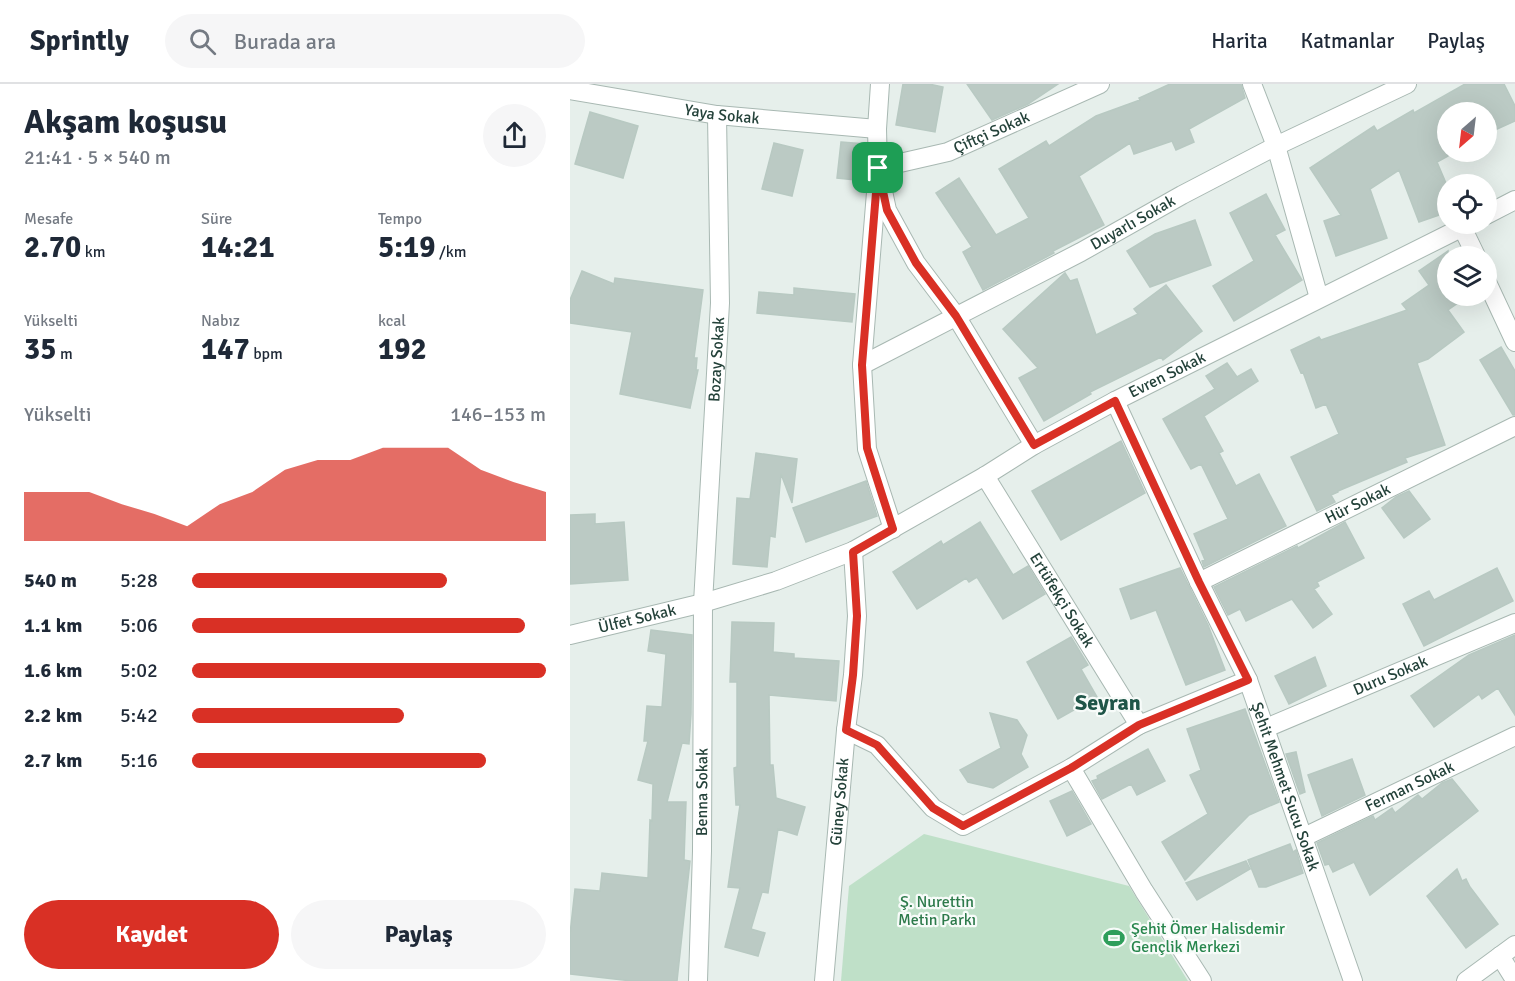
<!DOCTYPE html>
<html lang="tr">
<head>
<meta charset="utf-8">
<style>
  body { margin:0; font-family:Signika,sans-serif; background:#f6f6f7; color:#1f2937; height:100vh; display:flex; flex-direction:column; font-size:22px; white-space:nowrap }
  * { box-sizing:border-box; margin:0 }
  p { font-size:20px; color:#747a83 }
  .icon { flex:none; width:33px; height:33px; fill:none; stroke:currentColor; stroke-width:2; stroke-linecap:round; stroke-linejoin:round }
  .map { position:relative; flex:1; overflow:hidden }
  .sheet { display:flex; flex-direction:column; background:#fff; width:570px }
  .sheet>* { flex:none }
  .needle { width:39px; rotate:208deg }
  .controls { position:absolute; left:867px; top:18px; display:grid; gap:12px }
  .controls a { display:grid; place-items:center; width:60px; height:60px; border-radius:50%; background:#fff; box-shadow:0 6px 24px #0002; font-size:30px }
  .pin { position:absolute; display:grid; place-items:center; width:51px; height:51px; color:#fff; margin:-26px; border-radius:12px; box-shadow:0 3px 9px #0006 }
  .round { display:grid; place-items:center; flex:none; width:63px; height:63px; border-radius:32px; background:#f6f6f7 }
  .head { display:flex; align-items:center; justify-content:space-between; height:102px; padding:0 24px }
  h1 { font-size:33px; font-weight:700; line-height:45px }
  .figures { display:grid; grid-template-columns:repeat(3,1fr); gap:9px; height:102px; padding:6px 24px }
  .figures div { display:grid; align-content:center }
  .figures b { font-size:30px; font-weight:700 }
  .figures small { font-size:16px; font-weight:400 }
  .figures p { font-size:16px }
  .chart { height:168px; padding:12px 24px }
  .chart p { display:flex; justify-content:space-between }
  .chart svg { width:100%; height:108px; margin-top:6px; fill:#d93025; opacity:.7 }
  .cta { display:flex; gap:12px; margin-top:auto; padding:12px 24px }
  .cta a { flex:1; height:69px; border-radius:36px; background:#d93025; color:#fff; font-size:24px; font-weight:700; line-height:69px; text-align:center }
  .cta a+a { background:#f6f6f7; color:#1f2937 }
  ul { padding:0 24px; list-style:none; font-size:20px }
  li { display:grid; grid-template-columns:96px 72px 1fr; align-items:center; height:45px }
  li i { height:15px; border-radius:8px; background:#d93025 }
  header { display:flex; align-items:center; gap:36px; box-sizing:border-box; height:84px; padding:0 30px; background:#fff; border-bottom:2px solid #e0e1e3 }
  header strong { font-size:28px }
  nav { display:flex; gap:33px; margin-inline-start:auto; font-size:21px }
  .search { width:420px; height:54px; background:#f6f6f7; display:flex; align-items:center; gap:15px; box-sizing:border-box; padding:0 21px; border-radius:33px; color:#747a83; font-size:22px }
  main { display:flex; flex:1; min-height:0 }
  .map>svg:first-child { display:block }
</style>
</head>
<body>
<header>
<strong>Sprintly</strong>
<div class="search"><svg class="icon" aria-label="search" viewBox="0 0 24 24"><circle cx="10" cy="10" r="6"/><path d="M15 15l6 6"/></svg>Burada ara</div>
<nav><a>Harita</a><a>Katmanlar</a><a>Paylaş</a></nav>
</header>
<main>
<section class="sheet">
<div class="head"><div><h1>Akşam koşusu</h1><p>21:41 · 5 × 540 m</p></div><a class="round"><svg class="icon" aria-label="share" viewBox="0 0 24 24"><path d="M12 15V3M7 8l5-5 5 5M5 13v7h14v-7"/></svg></a></div>
<div class="figures">
<div><p>Mesafe</p><b>2.70<small> km</small></b></div>
<div><p>Süre</p><b>14:21</b></div>
<div><p>Tempo</p><b>5:19<small> /km</small></b></div>
</div>
<div class="figures">
<div><p>Yükselti</p><b>35<small> m</small></b></div>
<div><p>Nabız</p><b>147<small> bpm</small></b></div>
<div><p>kcal</p><b>192</b></div>
</div>
<div class="chart"><p><span>Yükselti</span>146–153 m</p>
<svg viewBox="0 0 160 44" preserveAspectRatio="none"><path d="M0 44V24L10 24L20 24L30 29L40 33L50 38L60 29L70 24L80 15L90 11L100 11L110 6L120 6L130 6L140 15L150 20L160 24V44z"/></svg>
</div>
<ul>
<li><b>540 m</b>5:28<i style="width:72%"></i></li>
<li><b>1.1 km</b>5:06<i style="width:94%"></i></li>
<li><b>1.6 km</b>5:02<i style="width:100%"></i></li>
<li><b>2.2 km</b>5:42<i style="width:60%"></i></li>
<li><b>2.7 km</b>5:16<i style="width:83%"></i></li>
</ul>
<div class="cta"><a>Kaydet</a><a>Paylaş</a></div>
</section>
<div class="map">
<svg width="945" height="897" viewBox="0 0 945 897">
  <rect width="100%" height="100%" fill="#e6efeb"/>
  <path fill="#bfe0c8" d="M354 750 559 802 618 897H271L279 802Z"/>
  <path fill="#bbcac4" stroke="#b8c9c2" stroke-width="1.5" d="M333 0H359L373 3 365 48 326 41Z
    M397 0H488L458 20 422 36Z
    M600 0H671L675 14 619 45 624 58 606 66 602 57 564 70 560 59 509 92 534 141 483 167 484 169 413 206 393 168 402 163 366 109 389 94 426 151 459 134 429 85 476 57 479 62 526 32 570 16 569 14Z
    M895 0H934L945 22V37L916 50V28H878V72L867 78 878 104V128L849 138 829 86 800 105 817 154 766 172 754 137 771 131 740 84 804 42 807 47 843 26 844 29Z
    M20 28 68 42 53 94 5 80Z
    M271 58 296 60 295 97 267 94Z
    M204 59 233 66 222 112 192 105Z
    M696 110 715 146 705 151 732 196 664 237 643 202 684 177 660 129Z
    M625 136 641 181 580 203 557 167 585 150Z
    M878 167V212H898L878 226 894 248 858 275 847 279 875 361 835 374 837 378 768 407V408L761 411 765 418 747 427 721 373 769 350 756 320 746 324 733 288 731 289 721 266 749 253 751 256 837 226 832 220 859 201 849 187Z
    M12 187 44 200 45 194 133 206 124 274H127L126 286H128L120 324 50 310 62 248 0 239V216Z
    M495 189 500 197 507 195 526 251 568 230 564 225 596 201 632 247 593 276 591 273 520 308 521 310 474 337 449 294 468 284 433 245Z
    M224 204 285 210 282 238 187 229 189 208 224 211Z
    M931 263 945 287V331H943L910 276Z
    M657 279 667 293 681 285 688 297 634 332 653 367 649 369 666 402 689 390 716 442 634 483 632 477 635 476 624 450 658 435 631 380 621 385 593 335 645 305 636 292Z
    M551 357 575 409 491 456 462 407Z
    M186 369 227 375 222 419 211 390 205 453 200 452 197 483 163 480 167 414 180 415Z
    M296 397 307 432 236 458 223 424Z
    M839 407 860 435 834 454 812 424 826 413Z
    M25 430V440L54 438 58 496 0 500V431Z
    M410 438 443 491 458 482 475 510 433 535 407 493 399 498 396 494 347 525 323 488 371 457 373 461Z
    M775 438 794 474 747 498 749 502 744 505 762 530 743 544 722 515 676 537 670 525 658 531 644 503 727 462 728 464Z
    M610 484 638 541 655 586 616 601 586 526 561 535 550 505Z
    M927 484 943 517 854 562 833 520 859 507 864 516Z
    M162 538 204 539 203 568 224 570V574L269 577 266 617 199 611 200 681H203L206 714 235 723 227 751 208 745 198 809 192 808 181 845 195 849 188 872 155 863 170 804 158 803 170 721H166L164 684 167 683V598H160Z
    M81 546 122 551 121 630 119 660 112 659 97 718H116L114 776 120 777 107 897H62L0 890V850L5 805 30 807 32 789 78 794 80 736 82 737 83 700 68 696 78 657H74L77 622 92 623 96 570 78 567Z
    M945 551V631L928 604 912 615 909 610 864 643 841 612 899 571Z
    M501 553 518 581 511 585 527 613 488 635 457 578Z
    M745 573 756 602 719 620 705 592Z
    M675 625 709 718 679 731 615 796 592 758 638 730 620 691 631 686 617 645Z
    M420 629 447 636 457 651 451 670 458 683 423 704 398 698 390 686 431 664Z
    M578 665 595 697 567 711 561 700 532 715 522 697 528 695 527 692Z
    M726 668 735 708 730 710 716 670Z
    M782 675 795 711 752 732 738 691Z
    M882 695 908 727 800 811 784 778 763 788 759 780 755 781 747 759 803 732 805 736 822 724 825 729 848 711 852 715 872 699Z
    M502 707 521 740 497 752 480 717Z
    M720 760 723 768 726 766 733 789 696 803H689L678 776Z
    M676 777 680 785 627 816 616 799Z
    M887 785 892 797 896 795 900 803 928 840 896 864 857 812Z"/>
  <g fill="none" stroke-linecap="round" stroke-linejoin="round">
    <defs>
      <g id="street">
        <path d="M310 0 307 45 308 84 292 281 297 365 323 445"/>
        <path d="M682 0 706 62 749 214"/>
        <path id="s1" d="M0 6 147 31 307 45"/>
        <path d="M916 131 945 116"/>
        <path d="M892 143 906 172"/>
        <path d="M916 196 945 258"/>
        <path id="s2" d="M292 281 511 168 612 111 706 62 837 0"/>
        <path id="s3" d="M545 317 629 498 678 596 783 897"/>
        <path id="s4" d="M464 361 386 232 346 179 317 126 308 84 378 68 530 0"/>
        <path id="s5" d="M415 392 569 641"/>
        <path id="s6" d="M629 498 945 342"/>
        <path id="s7" d="M0 551 133 519 206 497 283 467 415 392 464 361 545 317 899 140"/>
        <path id="s8" d="M696 644 945 539"/>
        <path d="M276 646 307 661 363 724 393 742 501 684 569 641 678 596"/>
        <path d="M501 684 574 807 632 897"/>
        <path id="s9" d="M734 753 945 652"/>
        <path d="M930 872 945 896"/>
        <path id="s10" d="M128 897 132 767 133 519 150 219 147 31"/>
        <path id="s11" d="M254 897 276 646 283 591 287 532 283 467"/>
        <path d="M896 897 945 861"/>
      </g>
    </defs>
    <use href="#street" stroke="#a8b8b2" stroke-width="20"/>
    <use href="#street" stroke="#fff" stroke-width="18"/>
  </g>
  <g fill="none" stroke-linecap="round" stroke-linejoin="round">
    <defs>
      <path id="route" d="M308 84 317 126 346 179 386 232 464 361 545 317 629 498 678 596 569 641 501 684 393 742 363 724 307 661 276 646 283 591 287 532 283 468 323 445 297 364 292 281Z"/>
    </defs>
    <use href="#route" stroke="#fff" stroke-width="12"/>
    <use href="#route" stroke="#d93025" stroke-width="8"/>
  </g>
  <defs>
    <symbol id="stadium-bare" viewBox="-9 -9 18 18"><path d="M0-5a6.5 5 0 1 0 0 10a6.5 5 0 1 0 0-10ZM-3.5-1.8h7v3.6h-7Z" fill="#2e9e5b" stroke="#f7fbf9" stroke-width="2.5" paint-order="stroke"/></symbol>
  </defs>
  <g fill-rule="evenodd">
    <use href="#stadium-bare" x="529" y="839" width="30" height="30"/>
  </g>
  <g text-anchor="middle" dominant-baseline="central" stroke-width="4.5" stroke-linejoin="round" paint-order="stroke">
    <g font-size="16" fill="#24423a" stroke="#f7fbf9">
      <text stroke="none"><textPath href="#s1" startOffset="154">Yaya Sokak</textPath></text>
      <text stroke="none"><textPath href="#s4" startOffset="440">Çiftçi Sokak</textPath></text>
      <text stroke="none"><textPath href="#s2" startOffset="306">Duyarlı Sokak</textPath></text>
      <text stroke="none"><textPath href="#s10" startOffset="622">Bozay Sokak</textPath></text>
      <text stroke="none"><textPath href="#s7" startOffset="656">Evren Sokak</textPath></text>
      <text stroke="none"><textPath href="#s6" startOffset="177">Hür Sokak</textPath></text>
      <text stroke="none"><textPath href="#s5" startOffset="146">Ertüfekçi Sokak</textPath></text>
      <text stroke="none"><textPath href="#s7" startOffset="69">Ülfet Sokak</textPath></text>
      <text stroke="none"><textPath href="#s8" startOffset="135">Duru Sokak</textPath></text>
      <text stroke="none"><textPath href="#s9" startOffset="117">Ferman Sokak</textPath></text>
      <text stroke="none"><textPath href="#s3" startOffset="422">Şehit Mehmet Sucu Sokak</textPath></text>
      <text stroke="none"><textPath href="#s10" startOffset="189">Benna Sokak</textPath></text>
      <text stroke="none"><textPath href="#s11" startOffset="180">Güney Sokak</textPath></text>
    </g>
    <g font-size="16" fill="#2d7a4b" stroke="#f7fbf9">
      <text x="367" y="818">Ş. Nurettin<tspan x="367" dy="18">Metin Parkı</tspan></text>
    </g>
    <g font-size="16" fill="#27864d" stroke="#f7fbf9" text-anchor="start">
      <text x="561" y="845">Şehit Ömer Halisdemir<tspan x="561" dy="18">Gençlik Merkezi</tspan></text>
    </g>
    <g font-size="22" font-weight="bold" fill="#1f5548" stroke="#f7fbf9">
      <text x="538" y="618">Seyran</text>
    </g>
  </g>
</svg>
<div class="controls">
<a><svg class="needle" viewBox="-14 -14 28 28"><path d="M0-13l5 13h-10z" fill="#e53935"/><path d="M0 13l5-13h-10z" fill="#747a83"/></svg></a>
<a><svg class="icon" aria-label="locate" viewBox="0 0 24 24"><circle cx="12" cy="12" r="6"/><path d="M12 2v4M12 18v4M2 12h4M18 12h4"/></svg></a>
<a><svg class="icon" aria-label="layers" viewBox="0 0 24 24"><path d="M12 4l9 5-9 5-9-5zM3 14l9 5 9-5"/></svg></a>
</div>
<div class="pin" style="left:308px;top:84px;background:#1e9e55"><svg class="icon" aria-label="arrive" viewBox="0 0 24 24"><path d="M6 21V4h12l-3 4 3 4H6"/></svg></div>
</div>
</main>
</body>
</html>
